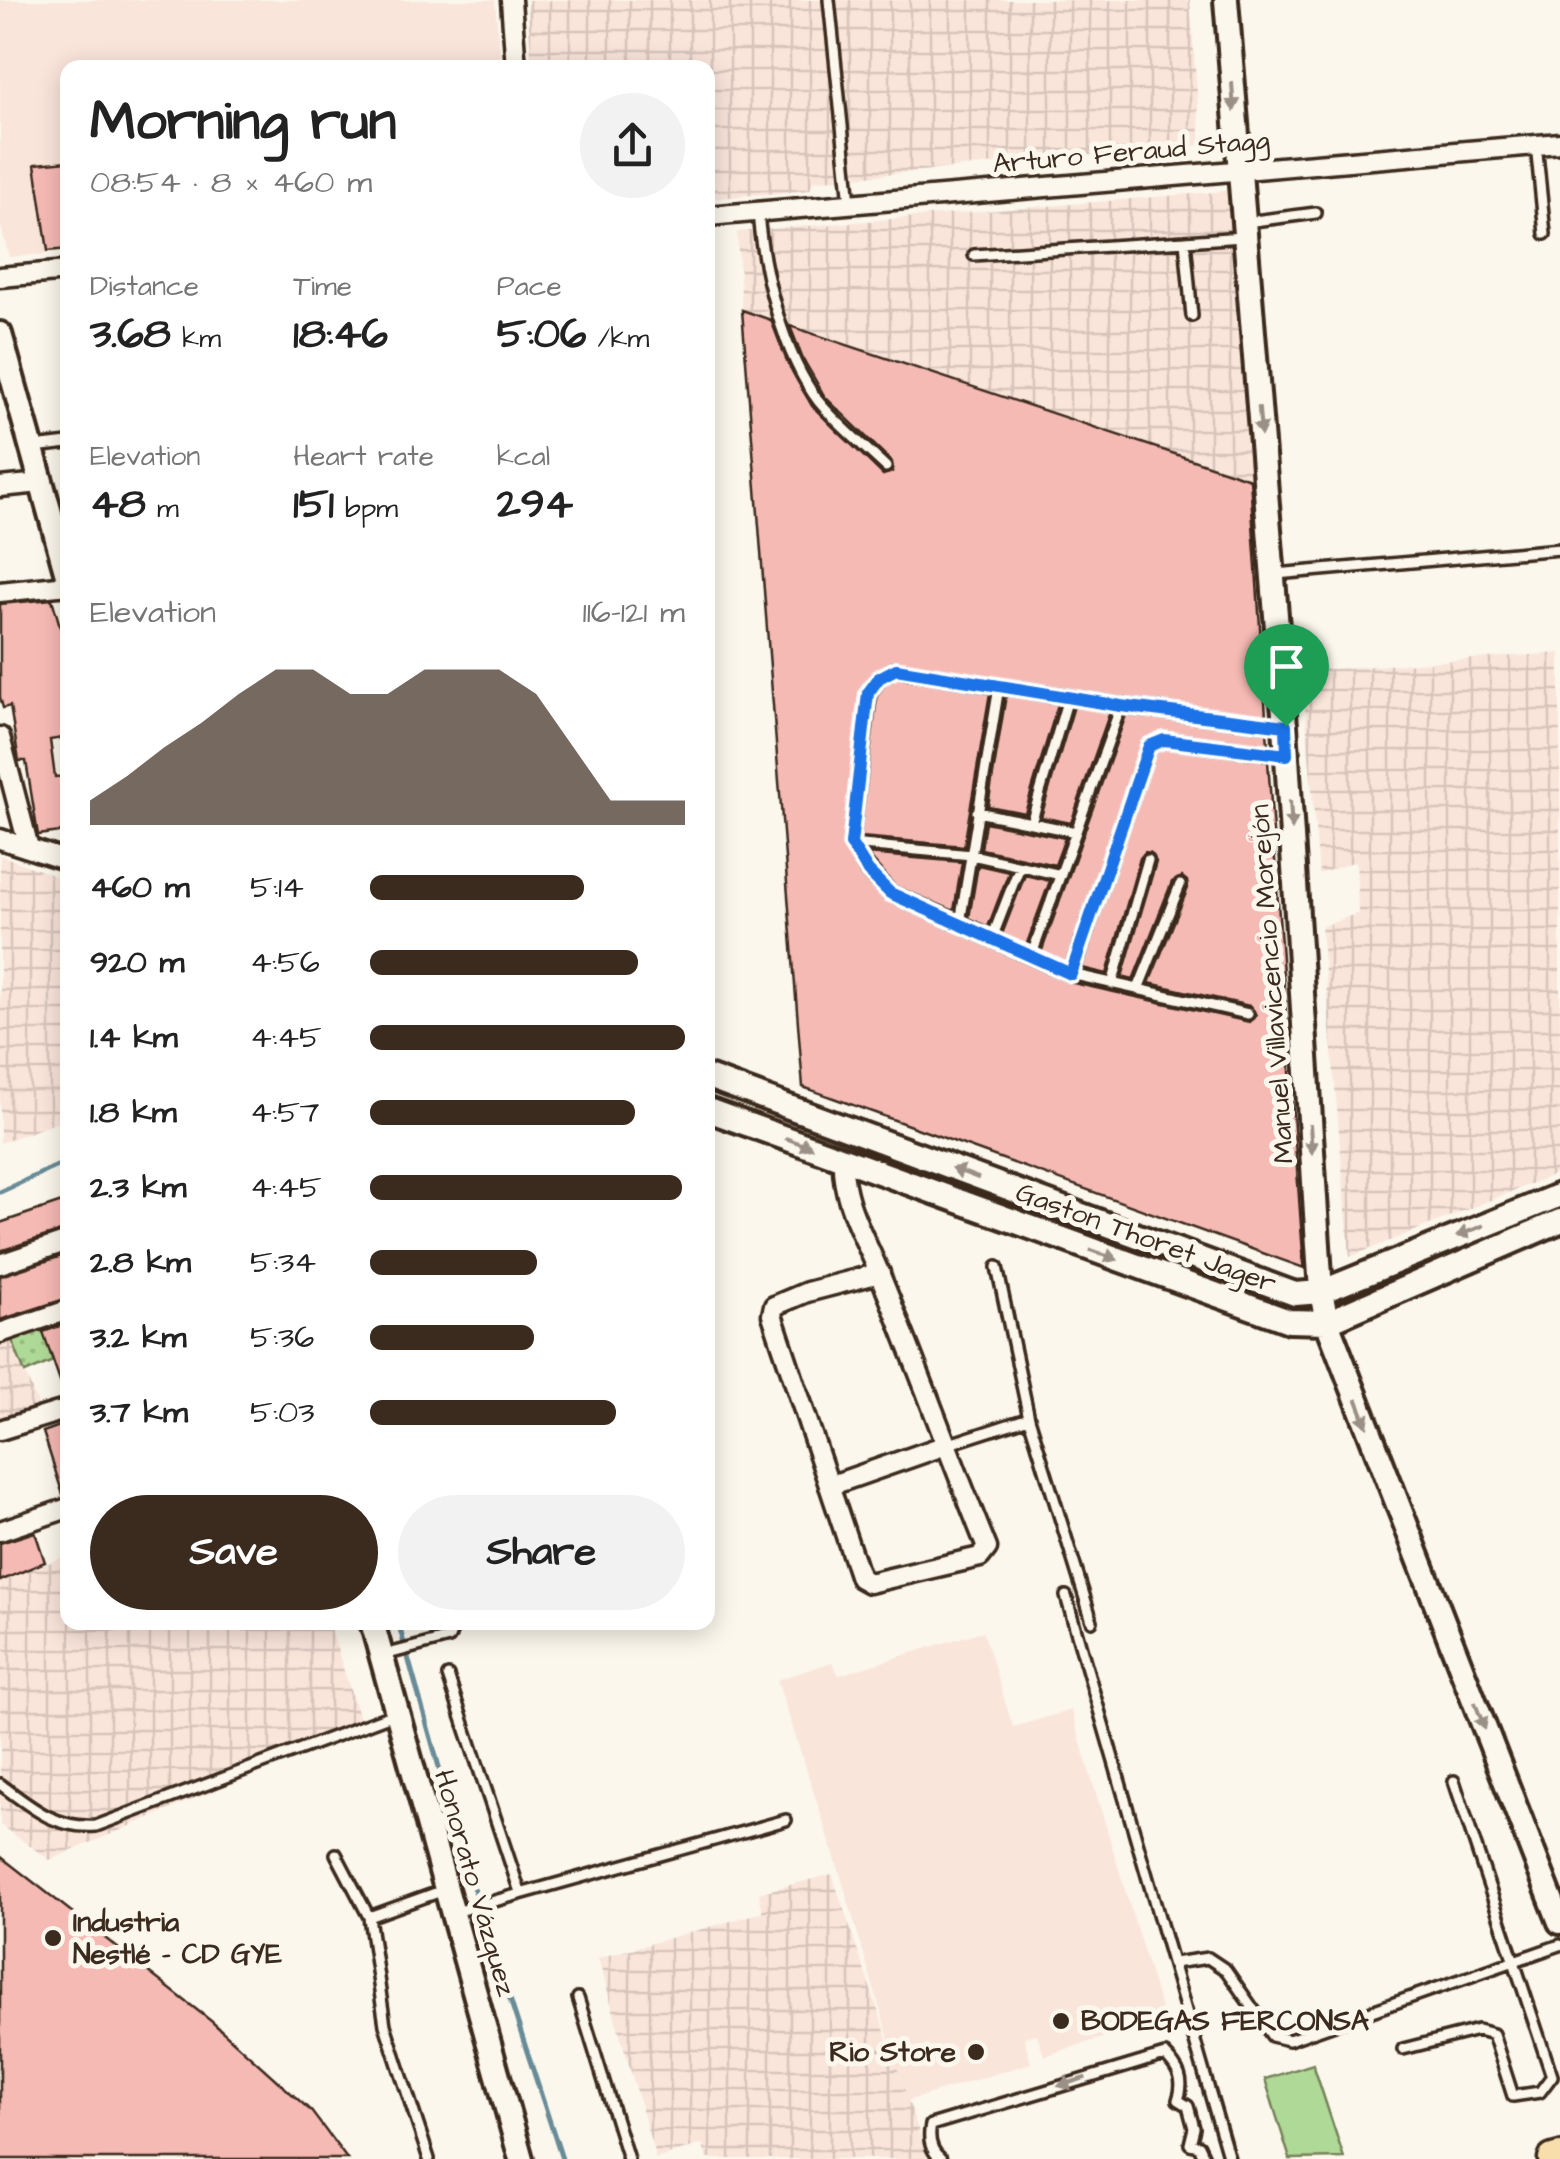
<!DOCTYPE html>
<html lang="en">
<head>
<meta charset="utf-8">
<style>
  body { margin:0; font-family:"Architects Daughter",sans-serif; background:#f2f2f2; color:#222; height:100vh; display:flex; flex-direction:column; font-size:38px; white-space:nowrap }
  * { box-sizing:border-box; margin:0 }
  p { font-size:32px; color:#767676 }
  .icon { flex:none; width:55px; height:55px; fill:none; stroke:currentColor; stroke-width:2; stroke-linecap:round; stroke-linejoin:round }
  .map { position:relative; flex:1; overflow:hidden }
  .details { position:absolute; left:60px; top:60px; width:655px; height:1570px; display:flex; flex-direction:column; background:#fff; border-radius:20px; box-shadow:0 5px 25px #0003 }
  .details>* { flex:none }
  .pin { position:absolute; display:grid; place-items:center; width:85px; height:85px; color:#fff; margin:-102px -42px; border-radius:50% 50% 50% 0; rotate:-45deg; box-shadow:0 0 10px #0007 }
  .pin .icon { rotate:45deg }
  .round { display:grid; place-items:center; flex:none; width:105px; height:105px; border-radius:52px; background:#f2f2f2 }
  .headline { display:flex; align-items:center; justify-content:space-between; height:170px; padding:0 30px }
  h1 { font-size:55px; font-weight:800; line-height:75px }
  .stats { display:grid; grid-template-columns:repeat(3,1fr); gap:15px; height:170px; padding:10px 30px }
  .stats div { display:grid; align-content:center }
  .stats b { font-size:42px; font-weight:800 }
  .stats small { font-size:28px; font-weight:400 }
  .stats p { font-size:28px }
  .chart { height:280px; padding:20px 30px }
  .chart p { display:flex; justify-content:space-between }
  .chart svg { width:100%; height:180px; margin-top:10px; fill:#3b2a1e; opacity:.7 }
  .action { display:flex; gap:20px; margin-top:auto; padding:20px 30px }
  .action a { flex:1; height:115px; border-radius:60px; background:#3b2a1e; color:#fff; font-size:40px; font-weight:800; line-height:115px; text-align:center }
  .action a+a { background:#f2f2f2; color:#222 }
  ul { padding:0 30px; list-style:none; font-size:32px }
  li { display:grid; grid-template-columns:160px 120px 1fr; align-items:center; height:75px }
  li i { height:25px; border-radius:12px; background:#3b2a1e }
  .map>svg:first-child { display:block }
</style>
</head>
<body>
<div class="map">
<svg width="1560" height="2159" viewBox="0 0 1560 2159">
  <defs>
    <pattern id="industrial-grid" width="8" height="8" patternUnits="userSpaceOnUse" patternTransform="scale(2.5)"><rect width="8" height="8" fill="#fae5db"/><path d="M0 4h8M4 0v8" fill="none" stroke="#d7c5bc"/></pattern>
    <pattern id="grass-dots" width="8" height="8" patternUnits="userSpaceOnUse" patternTransform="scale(2.5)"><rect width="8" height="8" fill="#afd996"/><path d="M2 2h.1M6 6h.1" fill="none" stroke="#97ba81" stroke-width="1.8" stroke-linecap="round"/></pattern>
  </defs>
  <rect width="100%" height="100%" fill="#fbf7ec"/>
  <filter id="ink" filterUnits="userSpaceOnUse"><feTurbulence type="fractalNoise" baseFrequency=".01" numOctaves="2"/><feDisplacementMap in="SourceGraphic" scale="20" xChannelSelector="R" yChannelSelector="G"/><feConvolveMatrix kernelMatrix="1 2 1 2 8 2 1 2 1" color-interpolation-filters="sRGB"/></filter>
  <g filter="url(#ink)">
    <path fill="#fae5db" d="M0 0H495L501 67 68 68 67 160 35 164 47 254 9 257 0 223Z
      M983 1631 1013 1727 1071 1710 1164 2019 1044 2056 1037 2034 1024 2037 1031 2063 907 2101 839 1870 777 1680 832 1662 839 1675Z"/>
    <path fill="url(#industrial-grid)" d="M527 0H1190L1201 145 813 181 810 190 708 199V68L532 67Z
      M1227 191 1255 481 742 310 737 232Z
      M1560 653V1172L1350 1257 1321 927 1358 913 1356 861 1319 874 1302 671Z
      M0 855 68 881 67 1119 0 1143Z
      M12 1340 40 1410 0 1424V1344Z
      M67 1556 68 1622 329 1623 362 1728 50 1860 0 1825V1581Z
      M832 1874 928 2159H707L702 2144 656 2159 598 1958 763 1912 759 1893Z"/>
    <path fill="url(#grass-dots)" stroke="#75825a" stroke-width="2.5" d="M42 1329 53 1361 25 1373 12 1340Z"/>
    <path fill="#afd996" stroke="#75825a" stroke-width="2.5" d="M1313 2064 1344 2158 1290 2159 1265 2079Z"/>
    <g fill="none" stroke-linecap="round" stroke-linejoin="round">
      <path stroke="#688b97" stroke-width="5" d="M0 1192 68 1161
        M398 1622 469 1873 562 2159"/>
    </g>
    <path fill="#f6bab4" stroke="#3b2a1e" stroke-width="2.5" d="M68 161V249L48 251 35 164Z
      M742 310 771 320 788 364 812 406 883 475 892 472V462L825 397 802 357 790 326 1250 479 1266 716 1122 698 893 661 873 673 861 691 843 844 861 876 886 900 1028 964 1069 982 1249 1022 1256 1015 1250 1006 1149 983 1188 888 1187 881 1182 877 1172 882 1133 980 1122 977 1156 862 1151 853 1145 852 1140 858 1107 974 1082 968 1155 752 1165 748 1268 761 1304 1268 803 1087Z
      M52 599 68 653V737L50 740 55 777 68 776V831L38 835 26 761H19L10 706 3 708 0 697V604Z
      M897 677 990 693 964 846 860 837 877 696 885 684Z
      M1006 695 1058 704 1025 813 988 806Z
      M1074 706 1110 712 1071 823 1041 817Z
      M1126 715 1267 732 1268 745 1165 732 1143 741 1066 963 1041 953Z
      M985 822 1065 838 1055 865 981 849Z
      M867 854 962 862 954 911 895 886Z
      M978 865 1009 872 988 927 969 918Z
      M1025 875 1050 881 1026 946 1002 934Z
      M62 1202 68 1229 0 1251V1223Z
      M68 1254V1298L0 1320V1276Z
      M68 1323V1395H65L43 1332Z
      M68 1423V1495H63L43 1432Z
      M35 1532 45 1562 0 1581V1543Z
      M0 1856 211 2021 311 2111 347 2159H0Z"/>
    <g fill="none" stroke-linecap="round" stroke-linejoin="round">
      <defs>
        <path id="service" d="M829 0 850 203
          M1536 144 1545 234
          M758 211C762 270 783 355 819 402 838 425 864 446 886 467
          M1246 222 1316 213
          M974 255 1185 241
          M1192 316 1185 241 1242 237
          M34 447 68 443
          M1276 574 1560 549
          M999 687 960 923 890 893 868 871 851 844 869 693 879 678 896 669 1121 706 1281 726
          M1121 706 1031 957 1071 974 1149 746 1164 740 1284 755
          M977 812 1076 832
          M1031 823 1068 698
          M851 844 972 855 1061 875
          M960 923 1031 957
          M992 938 1020 866
          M1071 974 1248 1014
          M1112 984 1148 860
          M1138 989 1180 885
          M997 1267 1029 1418
          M946 1445 1029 1418 1092 1621
          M1066 1596 1229 2159
          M384 1655 449 1638 455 1622
          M448 1676 520 1892
          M0 1784C31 1807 55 1829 96 1826L394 1714
          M336 1854 369 1917 444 1890
          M455 1912 786 1820
          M369 1917 385 2025 429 2159
          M1174 1963 1208 1958 1226 1970 1272 2036 1289 2040 1560 1945
          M578 1998 628 2159
          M1403 2049 1478 2030 1493 2034 1513 2096 1540 2092 1552 2076 1454 1781
          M941 2159C930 2150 928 2138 931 2125L1165 2055C1179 2069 1185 2081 1178 2100L1188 2106 1194 2128 1190 2144 1199 2146 1205 2159"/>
        <path id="minor" d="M511 0 516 68
          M708 216 1560 143
          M0 277 68 271
          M0 487 41 483
          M0 592 68 585
          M0 737 29 848
          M0 839 68 861
          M843 1159C841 1201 865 1237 880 1275 917 1365 950 1457 987 1548L980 1557 869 1583 860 1578 772 1315 774 1306 807 1292 880 1273
          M0 1264 68 1241
          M0 1333 68 1310
          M0 1430 68 1409
          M829 1486 946 1445
          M0 1531 68 1508"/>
        <path id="tertiary" d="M1226 0 1285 726 1321 1292 1327 1322 1560 1922
          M0 334 68 578
          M708 1077 1295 1294 1321 1292 1560 1195
          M708 1110 1289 1321 1327 1322 1560 1221
          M372 1622 521 2159"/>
        <path id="primary" d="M1553 2159 1560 2157"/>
      </defs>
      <use href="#service" stroke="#3b2a1e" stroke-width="16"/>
      <use href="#minor" stroke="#3b2a1e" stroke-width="25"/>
      <use href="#tertiary" stroke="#3b2a1e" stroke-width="30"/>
      <use href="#primary" stroke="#3b2a1e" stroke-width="35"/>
      <use href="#service" stroke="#fbf7ec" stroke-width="9"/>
      <use href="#minor" stroke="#fbf7ec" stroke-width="18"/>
      <use href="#tertiary" stroke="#fbf7ec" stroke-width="22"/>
      <use href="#primary" stroke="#f8deab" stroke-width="28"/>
    </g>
    <defs><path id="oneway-solid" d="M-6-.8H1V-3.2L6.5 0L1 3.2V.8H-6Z" transform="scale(2.5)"/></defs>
    <g fill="#9b9085">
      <use href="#oneway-solid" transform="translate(1233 97) rotate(86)"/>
      <use href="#oneway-solid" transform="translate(1260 421) rotate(85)"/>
      <use href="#oneway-solid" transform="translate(1291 815) rotate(86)"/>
      <use href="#oneway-solid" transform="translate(1311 1139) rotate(86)"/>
      <use href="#oneway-solid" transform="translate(799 1143) rotate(20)"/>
      <use href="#oneway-solid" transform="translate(965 1173) rotate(-159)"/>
      <use href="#oneway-solid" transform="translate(1470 1231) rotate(158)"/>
      <use href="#oneway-solid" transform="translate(1104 1255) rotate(20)"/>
      <use href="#oneway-solid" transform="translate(1362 1413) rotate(69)"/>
      <use href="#oneway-solid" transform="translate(1480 1716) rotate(69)"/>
      <use href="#oneway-solid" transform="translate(1072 2082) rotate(163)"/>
    </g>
  </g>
  <g fill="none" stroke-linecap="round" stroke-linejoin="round" filter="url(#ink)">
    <defs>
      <path id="route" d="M896 669 1121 706 1286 726 1287 755 1164 740 1149 746 1071 974 890 893 868 871 851 844 868 693 879 678Z"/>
    </defs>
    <use href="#route" stroke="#fff" stroke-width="20"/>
    <use href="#route" stroke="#1a73e8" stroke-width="12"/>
  </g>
  <g fill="#3b2a1e" stroke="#fbf7ec" stroke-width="4">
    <circle cx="53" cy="1938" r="10"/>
    <circle cx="1061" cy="2021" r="10"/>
    <circle cx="976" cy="2052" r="10"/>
  </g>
  <g text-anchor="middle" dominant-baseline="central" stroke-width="10" stroke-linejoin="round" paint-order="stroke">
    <g font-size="28" fill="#3b2a1e" stroke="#fbf7ec">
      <text transform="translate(1131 152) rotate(-5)">Arturo Feraud Stagg</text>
      <text transform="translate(1272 984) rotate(-94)">Manuel Villavicencio Morejón</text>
      <text transform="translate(1146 1238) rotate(20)">Gaston Thoret Jager</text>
      <text transform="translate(475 1883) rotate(74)">Honorato Vázquez</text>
    </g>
    <g font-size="28" font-weight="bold" fill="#3b2a1e" stroke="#fbf7ec" text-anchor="start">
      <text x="73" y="1922">Industria<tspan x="73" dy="32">Nestlé - CD GYE</tspan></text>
      <text x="1081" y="2021">BODEGAS FERCONSA</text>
      <text x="956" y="2052" text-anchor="end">Rio Store</text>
    </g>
  </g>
</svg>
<div class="pin" style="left:1286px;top:726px;background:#1e9e55"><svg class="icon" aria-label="arrive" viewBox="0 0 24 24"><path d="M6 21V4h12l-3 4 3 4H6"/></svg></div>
<section class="details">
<div class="headline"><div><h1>Morning run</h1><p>08:54 · 8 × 460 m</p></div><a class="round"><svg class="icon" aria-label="share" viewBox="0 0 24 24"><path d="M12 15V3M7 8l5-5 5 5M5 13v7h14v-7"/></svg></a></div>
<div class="stats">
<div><p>Distance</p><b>3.68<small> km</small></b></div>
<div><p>Time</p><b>18:46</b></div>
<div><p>Pace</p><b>5:06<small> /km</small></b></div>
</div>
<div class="stats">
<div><p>Elevation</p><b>48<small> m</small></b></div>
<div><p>Heart rate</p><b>151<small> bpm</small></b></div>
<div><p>kcal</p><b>294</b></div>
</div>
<div class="chart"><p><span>Elevation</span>116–121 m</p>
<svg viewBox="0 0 160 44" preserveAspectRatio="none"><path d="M0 44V38L10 32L20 25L30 19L40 12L50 6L60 6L70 12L80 12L90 6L100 6L110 6L120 12L130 25L140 38L150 38L160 38V44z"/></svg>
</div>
<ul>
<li><b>460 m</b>5:14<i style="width:68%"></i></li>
<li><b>920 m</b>4:56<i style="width:85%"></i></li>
<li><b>1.4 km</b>4:45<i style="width:100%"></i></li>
<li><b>1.8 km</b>4:57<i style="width:84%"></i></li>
<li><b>2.3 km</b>4:45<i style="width:99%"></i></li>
<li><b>2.8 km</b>5:34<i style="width:53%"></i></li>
<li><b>3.2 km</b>5:36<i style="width:52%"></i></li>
<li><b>3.7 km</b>5:03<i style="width:78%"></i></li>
</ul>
<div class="action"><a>Save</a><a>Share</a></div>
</section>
</div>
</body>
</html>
